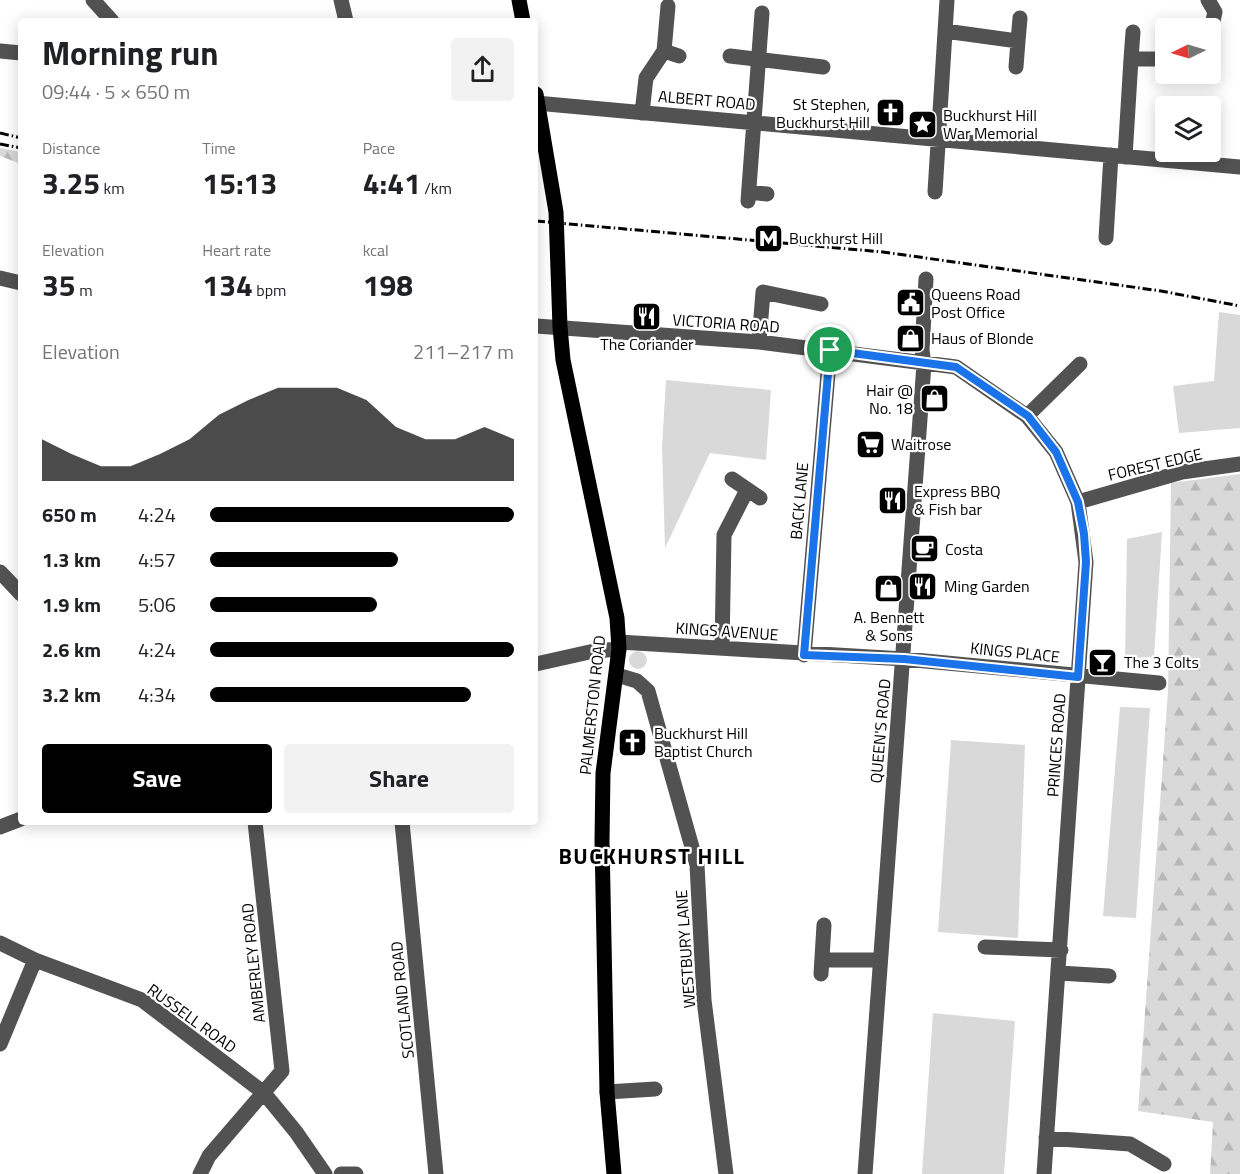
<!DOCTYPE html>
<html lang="en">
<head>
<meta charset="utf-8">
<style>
  body { margin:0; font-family:"Titillium Web",sans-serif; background:#f2f2f2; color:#202124; height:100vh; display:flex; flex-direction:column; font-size:22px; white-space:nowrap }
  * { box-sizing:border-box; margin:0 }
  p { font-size:20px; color:#757577 }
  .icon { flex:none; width:33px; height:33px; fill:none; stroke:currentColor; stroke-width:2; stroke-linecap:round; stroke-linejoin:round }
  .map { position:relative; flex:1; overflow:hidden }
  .sheet { position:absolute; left:18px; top:18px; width:520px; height:807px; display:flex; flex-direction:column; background:#fff; border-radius:6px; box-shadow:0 3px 15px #0003 }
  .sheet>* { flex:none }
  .needle { width:39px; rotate:265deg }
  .tools { position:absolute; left:1155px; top:18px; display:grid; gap:12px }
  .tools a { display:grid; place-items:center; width:66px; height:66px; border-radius:6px; background:#fff; box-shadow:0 3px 15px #0003; font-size:30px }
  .pin { position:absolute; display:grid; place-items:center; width:51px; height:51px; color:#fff; margin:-26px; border:3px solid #fff; border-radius:50%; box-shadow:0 2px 6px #0007 }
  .round { display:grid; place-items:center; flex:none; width:63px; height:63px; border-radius:6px; background:#f2f2f2 }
  .summary { display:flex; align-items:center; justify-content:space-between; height:102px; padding:0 24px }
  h1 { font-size:33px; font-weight:700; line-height:45px }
  .metrics { display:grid; grid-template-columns:repeat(3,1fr); gap:9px; height:102px; padding:6px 24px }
  .metrics div { display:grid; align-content:center }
  .metrics b { font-size:30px; font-weight:700 }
  .metrics small { font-size:16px; font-weight:400 }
  .metrics p { font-size:16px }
  .chart { height:168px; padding:12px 24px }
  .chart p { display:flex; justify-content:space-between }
  .chart svg { width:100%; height:108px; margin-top:6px; fill:#000; opacity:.7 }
  .primary-button { display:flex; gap:12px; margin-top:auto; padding:12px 24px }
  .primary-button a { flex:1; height:69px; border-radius:6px; background:#000; color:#fff; font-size:24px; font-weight:700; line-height:69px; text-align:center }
  .primary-button a+a { background:#f2f2f2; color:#202124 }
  ul { padding:0 24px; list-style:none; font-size:20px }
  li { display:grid; grid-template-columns:96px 72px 1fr; align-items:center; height:45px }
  li i { height:15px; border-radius:8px; background:#000 }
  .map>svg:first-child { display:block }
</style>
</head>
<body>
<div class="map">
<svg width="1240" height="1174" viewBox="0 0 1240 1174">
  <defs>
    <pattern id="forest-firs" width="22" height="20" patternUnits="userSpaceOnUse" patternTransform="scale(1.5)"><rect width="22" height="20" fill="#d9d9d9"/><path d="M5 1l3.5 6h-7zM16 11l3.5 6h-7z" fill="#b8b8b8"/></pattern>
  </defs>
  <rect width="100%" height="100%" fill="#fff"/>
  <path fill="url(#forest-firs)" d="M0 148 21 152V164L0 156Z
    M1240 474V1174H1210L1213 1122 1138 1111 1168 691 1171 483Z"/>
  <path fill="#d9d9d9" d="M1219 312 1240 315V428L1179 433 1173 386 1214 381Z
    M666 380 771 390 766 460 710 453 665 548 662 447Z
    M1162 532 1154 657 1125 658 1127 539Z
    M629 660a9 9 0 1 1 18 0a9 9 0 1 1-18 0Z
    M1120 707 1150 708 1136 918 1103 916Z
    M951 740 1025 745 1018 938 938 932Z
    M933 1013 1015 1021 1004 1174H922Z"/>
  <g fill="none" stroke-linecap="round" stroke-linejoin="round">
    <path stroke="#525252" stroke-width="15" d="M93 0 112 21
      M341 0 346 21
      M1208 0 1215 12 1210 34
      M945 31 1018 41 1020 18
      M0 51 21 53
      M664 51 679 56
      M730 56 823 67
      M1131 59 1133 32
      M1016 67 1018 41
      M536 103 1240 167
      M642 113 646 78 664 51 668 6
      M1125 157 1131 59H1166
      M749 192 767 194
      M935 192 947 0
      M748 201 762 13
      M1106 238 1111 155
      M0 278 21 283
      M536 326 759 342 956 367 1027 416 1056 452 1078 502 1086 562 1044 1174
      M759 342 763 292 821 304
      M1027 416 1080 364
      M732 479 760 498
      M1078 502 1182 472 1240 464
      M0 572 21 594
      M619 642 904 659 1159 683
      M722 648 724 535 747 490
      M804 655 830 350
      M536 664 594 651 619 649
      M617 675 637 681 648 691 697 865 704 1000 726 1174
      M402 822 436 1174
      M0 827 21 819
      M0 943 35 960 142 1000 264 1093 296 1132 325 1174
      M985 947 1061 950
      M822 960H880
      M1059 973 1109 976
      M821 974 824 925
      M0 1044 35 960
      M607 1092 655 1089
      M1046 1138 1130 1144 1164 1164
      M200 1174 209 1156 282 1071 255 822
      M341 1174H356
      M865 1174 924 364 922 350 926 279"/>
    <path stroke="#000" stroke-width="15" d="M519 0 523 21
      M536 94 556 212 560 327 563 360 617 618 619 649 603 773 602 841 607 1092 614 1174"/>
    <path stroke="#000" stroke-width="3" stroke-dasharray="9 3 1.5 3" stroke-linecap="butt" d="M0 133 21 138
      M0 144 21 148
      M536 221 883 252 1161 291 1240 306"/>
  </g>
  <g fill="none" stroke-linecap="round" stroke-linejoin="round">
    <defs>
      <path id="route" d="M830 350 956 367 1028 416 1056 452 1078 502 1084 534 1086 562 1078 677 904 659 804 655Z"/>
    </defs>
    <use href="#route" stroke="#fff" stroke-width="12"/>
    <use href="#route" stroke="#1a73e8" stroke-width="8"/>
  </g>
  <defs>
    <symbol id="church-square" viewBox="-11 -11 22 22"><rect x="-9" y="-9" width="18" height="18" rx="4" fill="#000" stroke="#fff"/><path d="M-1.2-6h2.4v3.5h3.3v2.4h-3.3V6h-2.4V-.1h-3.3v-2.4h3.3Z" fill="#fff"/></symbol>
    <symbol id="sight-square" viewBox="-11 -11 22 22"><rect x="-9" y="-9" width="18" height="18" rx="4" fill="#000" stroke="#fff"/><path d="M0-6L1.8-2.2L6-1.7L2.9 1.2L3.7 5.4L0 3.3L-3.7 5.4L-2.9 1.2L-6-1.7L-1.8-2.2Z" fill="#fff"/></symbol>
    <symbol id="metro-square" viewBox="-11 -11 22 22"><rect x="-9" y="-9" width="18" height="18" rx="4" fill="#000" stroke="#fff"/><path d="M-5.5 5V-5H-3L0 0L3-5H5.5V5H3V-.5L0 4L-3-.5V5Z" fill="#fff"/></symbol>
    <symbol id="civic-square" viewBox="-11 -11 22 22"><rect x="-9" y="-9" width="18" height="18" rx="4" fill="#000" stroke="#fff"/><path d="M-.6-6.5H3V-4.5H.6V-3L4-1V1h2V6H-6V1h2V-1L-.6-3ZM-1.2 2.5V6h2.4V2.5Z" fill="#fff"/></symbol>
    <symbol id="restaurant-square" viewBox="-11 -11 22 22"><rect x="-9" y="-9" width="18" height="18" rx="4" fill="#000" stroke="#fff"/><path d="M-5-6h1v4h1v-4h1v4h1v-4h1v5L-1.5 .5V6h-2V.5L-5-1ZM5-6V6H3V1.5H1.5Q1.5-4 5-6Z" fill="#fff"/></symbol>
    <symbol id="shop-square" viewBox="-11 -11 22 22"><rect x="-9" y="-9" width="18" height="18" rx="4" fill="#000" stroke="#fff"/><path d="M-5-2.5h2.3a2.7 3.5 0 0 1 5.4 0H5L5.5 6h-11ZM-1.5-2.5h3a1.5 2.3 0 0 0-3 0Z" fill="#fff"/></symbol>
    <symbol id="supermarket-square" viewBox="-11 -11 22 22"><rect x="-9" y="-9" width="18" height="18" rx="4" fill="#000" stroke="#fff"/><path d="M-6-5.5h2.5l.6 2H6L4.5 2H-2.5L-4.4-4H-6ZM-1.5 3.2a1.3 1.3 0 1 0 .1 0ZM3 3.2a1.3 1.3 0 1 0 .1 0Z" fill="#fff"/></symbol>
    <symbol id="cafe-square" viewBox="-11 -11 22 22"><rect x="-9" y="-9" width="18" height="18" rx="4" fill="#000" stroke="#fff"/><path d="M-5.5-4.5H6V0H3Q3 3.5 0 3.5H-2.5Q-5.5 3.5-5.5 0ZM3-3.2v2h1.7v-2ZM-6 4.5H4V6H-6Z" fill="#fff"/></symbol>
    <symbol id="bar-square" viewBox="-11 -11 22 22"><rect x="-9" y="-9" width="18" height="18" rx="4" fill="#000" stroke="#fff"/><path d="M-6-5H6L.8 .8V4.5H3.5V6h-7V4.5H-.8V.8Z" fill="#fff"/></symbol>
  </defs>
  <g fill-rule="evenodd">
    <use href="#church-square" x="874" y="96" width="33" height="33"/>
    <use href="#sight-square" x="906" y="108" width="33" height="33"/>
    <use href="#metro-square" x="752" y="222" width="33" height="33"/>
    <use href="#civic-square" x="894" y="286" width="33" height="33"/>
    <use href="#restaurant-square" x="630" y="300" width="33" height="33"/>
    <use href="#shop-square" x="894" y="322" width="33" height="33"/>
    <use href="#shop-square" x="918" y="382" width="33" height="33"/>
    <use href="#supermarket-square" x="854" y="428" width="33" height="33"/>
    <use href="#restaurant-square" x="876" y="484" width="33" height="33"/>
    <use href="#cafe-square" x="908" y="532" width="33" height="33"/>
    <use href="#restaurant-square" x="906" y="570" width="33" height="33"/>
    <use href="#shop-square" x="872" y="572" width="33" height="33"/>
    <use href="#bar-square" x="1086" y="646" width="33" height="33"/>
    <use href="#church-square" x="616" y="726" width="33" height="33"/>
  </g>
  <g text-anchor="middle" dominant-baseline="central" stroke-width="4.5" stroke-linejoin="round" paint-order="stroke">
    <g font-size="16" fill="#000" stroke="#fff">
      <text transform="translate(707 100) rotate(5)">ALBERT ROAD</text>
      <text transform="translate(726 323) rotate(4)">VICTORIA ROAD</text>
      <text transform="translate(1155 464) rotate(-13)">FOREST EDGE</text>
      <text transform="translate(799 501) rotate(-85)">BACK LANE</text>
      <text transform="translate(727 631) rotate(4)">KINGS AVENUE</text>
      <text transform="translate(1015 652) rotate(6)">KINGS PLACE</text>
      <text transform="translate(592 705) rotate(-84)">PALMERSTON ROAD</text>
      <text transform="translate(880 731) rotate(-85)">QUEEN'S ROAD</text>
      <text transform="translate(1056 745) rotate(-86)">PRINCES ROAD</text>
      <text transform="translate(685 949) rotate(-94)">WESTBURY LANE</text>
      <text transform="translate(253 963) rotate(-96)">AMBERLEY ROAD</text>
      <text transform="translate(402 1000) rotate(-96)">SCOTLAND ROAD</text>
      <text transform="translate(192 1018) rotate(36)">RUSSELL ROAD</text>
    </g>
    <g font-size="16" fill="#000" stroke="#fff" text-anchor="start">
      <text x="870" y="104" text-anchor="end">St Stephen,<tspan x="870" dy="18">Buckhurst Hill</tspan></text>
      <text x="943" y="115">Buckhurst Hill<tspan x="943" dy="18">War Memorial</tspan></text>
      <text x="789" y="238">Buckhurst Hill</text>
      <text x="931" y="294">Queens Road<tspan x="931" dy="18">Post Office</tspan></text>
      <text x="931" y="338">Haus of Blonde</text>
      <text x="647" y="344" text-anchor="middle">The Coriander</text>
      <text x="913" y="390" text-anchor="end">Hair @<tspan x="913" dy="18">No. 18</tspan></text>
      <text x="891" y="444">Waitrose</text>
      <text x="914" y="491">Express BBQ<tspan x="914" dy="18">&amp; Fish bar</tspan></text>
      <text x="945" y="549">Costa</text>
      <text x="944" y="586">Ming Garden</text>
      <text x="889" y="617" text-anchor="middle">A. Bennett<tspan x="889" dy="18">&amp; Sons</tspan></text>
      <text x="1124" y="662">The 3 Colts</text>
      <text x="654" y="733">Buckhurst Hill<tspan x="654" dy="18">Baptist Church</tspan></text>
    </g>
    <g font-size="22" font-weight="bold" letter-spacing="1.5" fill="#000" stroke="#fff">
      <text x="652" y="856">BUCKHURST HILL</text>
    </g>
  </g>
</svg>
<div class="tools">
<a><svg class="needle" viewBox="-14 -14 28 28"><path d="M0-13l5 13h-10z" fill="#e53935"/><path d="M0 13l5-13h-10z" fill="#757577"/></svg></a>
<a><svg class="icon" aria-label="layers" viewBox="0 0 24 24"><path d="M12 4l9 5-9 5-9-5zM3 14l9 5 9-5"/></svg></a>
</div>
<div class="pin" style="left:830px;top:350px;background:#1e9e55"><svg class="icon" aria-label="arrive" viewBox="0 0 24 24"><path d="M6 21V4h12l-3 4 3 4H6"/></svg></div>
<section class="sheet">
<div class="summary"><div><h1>Morning run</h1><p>09:44 · 5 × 650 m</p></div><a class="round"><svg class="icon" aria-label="share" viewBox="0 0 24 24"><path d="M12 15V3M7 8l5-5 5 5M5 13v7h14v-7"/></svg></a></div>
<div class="metrics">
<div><p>Distance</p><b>3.25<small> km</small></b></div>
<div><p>Time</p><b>15:13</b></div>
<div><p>Pace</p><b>4:41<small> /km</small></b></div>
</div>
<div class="metrics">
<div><p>Elevation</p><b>35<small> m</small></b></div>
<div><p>Heart rate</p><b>134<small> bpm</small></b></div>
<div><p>kcal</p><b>198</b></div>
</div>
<div class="chart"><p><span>Elevation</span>211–217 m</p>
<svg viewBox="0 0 160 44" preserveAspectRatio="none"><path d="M0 44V27L10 33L20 38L30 38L40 33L50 27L60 17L70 11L80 6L90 6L100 6L110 11L120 22L130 27L140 27L150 22L160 27V44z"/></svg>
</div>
<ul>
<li><b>650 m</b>4:24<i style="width:100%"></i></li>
<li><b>1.3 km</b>4:57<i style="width:62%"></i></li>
<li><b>1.9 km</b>5:06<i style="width:55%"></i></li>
<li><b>2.6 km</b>4:24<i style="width:100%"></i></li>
<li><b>3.2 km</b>4:34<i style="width:86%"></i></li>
</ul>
<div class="primary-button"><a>Save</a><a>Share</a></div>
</section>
</div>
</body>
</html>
